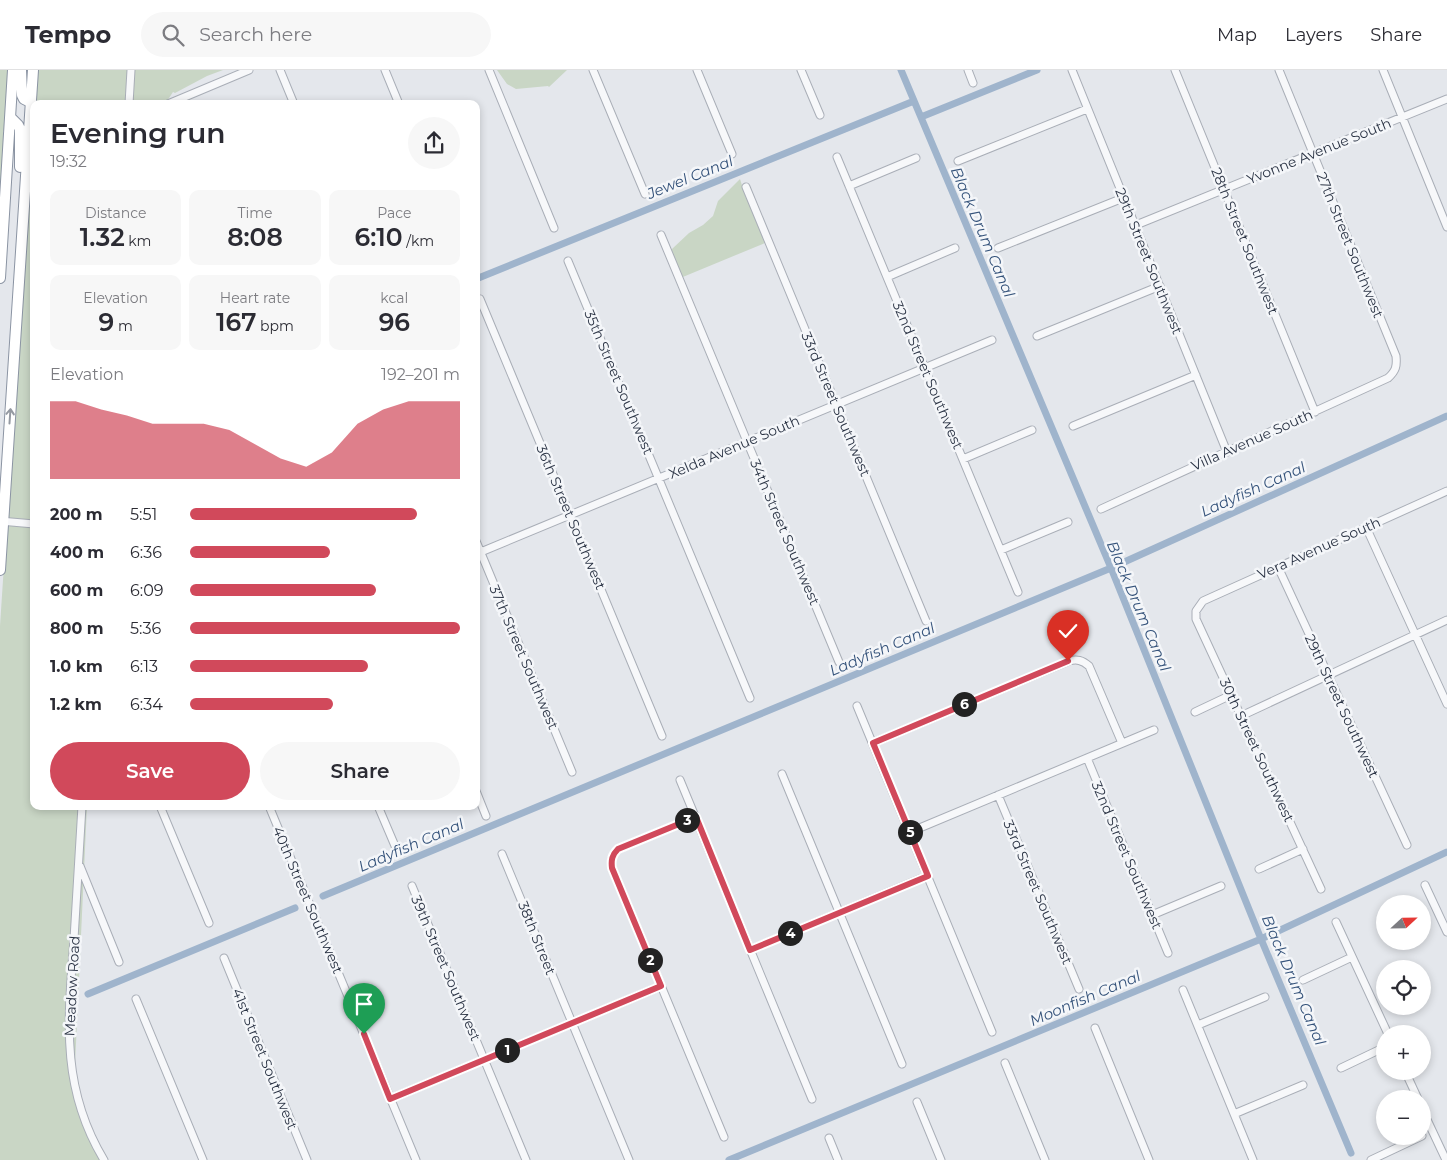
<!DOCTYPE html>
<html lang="en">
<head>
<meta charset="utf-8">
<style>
  body { margin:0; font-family:Montserrat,sans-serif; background:#f7f7f7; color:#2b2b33; height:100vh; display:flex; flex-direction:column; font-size:19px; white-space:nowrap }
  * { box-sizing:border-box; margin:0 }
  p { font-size:16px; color:#7c7c81 }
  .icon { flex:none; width:28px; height:28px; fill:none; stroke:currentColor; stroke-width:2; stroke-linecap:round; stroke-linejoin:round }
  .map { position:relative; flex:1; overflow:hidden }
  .panel { position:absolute; left:30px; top:30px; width:450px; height:710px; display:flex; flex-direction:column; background:#fff; border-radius:10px; box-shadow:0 2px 8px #0003 }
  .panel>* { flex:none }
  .needle { width:32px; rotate:68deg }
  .fabs { position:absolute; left:1376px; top:825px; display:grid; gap:10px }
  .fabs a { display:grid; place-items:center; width:55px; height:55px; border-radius:50%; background:#fff; box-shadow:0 2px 8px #0003; font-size:25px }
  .pin { position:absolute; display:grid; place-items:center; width:42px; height:42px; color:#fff; margin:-51px -21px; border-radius:50% 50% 50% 0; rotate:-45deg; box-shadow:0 0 5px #0007 }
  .pin .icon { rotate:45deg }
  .km { position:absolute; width:25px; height:25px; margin:-12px; border-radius:50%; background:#222; color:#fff; font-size:14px; line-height:25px; text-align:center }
  .round { display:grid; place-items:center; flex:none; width:52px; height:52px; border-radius:26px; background:#f7f7f7 }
  .overview { display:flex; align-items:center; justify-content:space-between; height:85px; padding:0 20px }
  h1 { font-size:28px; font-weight:600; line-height:38px }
  .stats { display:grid; grid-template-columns:repeat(3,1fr); gap:8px; height:85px; padding:5px 20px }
  .stats div { display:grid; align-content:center; border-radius:10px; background:#f7f7f7; text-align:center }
  .stats b { font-size:25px; font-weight:600 }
  .stats small { font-size:14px; font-weight:400 }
  .stats p { font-size:14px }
  .chart { height:140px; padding:10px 20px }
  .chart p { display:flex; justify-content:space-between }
  .chart svg { width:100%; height:90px; margin-top:5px; fill:#d1495b; opacity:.7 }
  .primary-button { display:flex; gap:10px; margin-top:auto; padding:10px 20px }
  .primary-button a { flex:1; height:58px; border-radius:30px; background:#d1495b; color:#fff; font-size:20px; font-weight:600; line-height:58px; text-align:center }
  .primary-button a+a { background:#f7f7f7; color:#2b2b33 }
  ul { padding:0 20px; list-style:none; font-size:16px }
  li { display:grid; grid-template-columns:80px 60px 1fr; align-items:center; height:38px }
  li i { height:12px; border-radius:6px; background:#d1495b }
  header { display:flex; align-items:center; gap:30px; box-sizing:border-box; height:70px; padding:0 25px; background:#fff; border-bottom:1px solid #e1e1e2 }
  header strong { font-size:24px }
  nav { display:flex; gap:28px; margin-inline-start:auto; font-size:18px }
  .search { width:350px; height:45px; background:#f7f7f7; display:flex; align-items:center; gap:12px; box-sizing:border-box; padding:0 18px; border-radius:28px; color:#7c7c81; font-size:19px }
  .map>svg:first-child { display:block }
</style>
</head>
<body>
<header>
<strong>Tempo</strong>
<div class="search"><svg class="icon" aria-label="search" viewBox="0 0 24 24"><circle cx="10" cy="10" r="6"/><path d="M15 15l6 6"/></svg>Search here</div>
<nav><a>Map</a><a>Layers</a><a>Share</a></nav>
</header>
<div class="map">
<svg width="1447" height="1090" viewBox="0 0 1447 1090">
  <rect width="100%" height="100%" fill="#e4e7ec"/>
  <path fill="#c9d6c5" d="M0 0H9L6 45 5 47 6 48V60L3 61 5 76 0 149Z
    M37 0H223L207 6 175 23 173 22 165 34H34Z
    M497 0H567L549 17 548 16 516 19 507 14Z
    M34 35V736H87L75 995 78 1025 104 1090H0V556Z
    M740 109 746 128 758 145 765 173 678 209 673 199 672 179 689 163 703 155 713 146 718 131Z"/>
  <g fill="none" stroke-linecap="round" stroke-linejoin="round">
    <path stroke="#9fb4cc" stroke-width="7" d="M901 0 1111 498 1261 869 1351 1083
      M921 47 1037 0
      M476 209 914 31
      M323 826 1111 498 1447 346
      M88 924 295 838
      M729 1090 1261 869 1447 782"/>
    <defs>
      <path id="minor" d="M280 0 294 34
        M385 0 399 34
        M489 0 554 158
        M593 0 645 124
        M697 0 732 84
        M801 0 820 45
        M968 0 973 13
        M1072 0 1227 382
        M1175 0 1315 342
        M1383 0 1447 157
        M129 34 131 0
        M168 34 249 0
        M837 87 1018 522
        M958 91 1087 39
        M849 116 916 88
        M746 117 926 551
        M1136 155 1447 29
        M661 165 839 592
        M998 178 1123 128
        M568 191 750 628
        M887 207 955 178
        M480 229 662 666
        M1037 266 1160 216
        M1073 356 1196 305
        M963 389 1032 360
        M1101 439 1388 308C1396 301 1397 296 1396 286L1279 0
        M0 451 34 454
        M1366 457 1447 634
        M476 471 572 702
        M1001 480 1068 452
        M476 484 992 270
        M1278 497 1407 775
        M857 636 992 962
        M1195 642 1231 625
        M1241 646 1447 550
        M873 673 1069 591C1077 589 1082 590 1089 596L1122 673
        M1087 688 1168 883
        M782 704 902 994
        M680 710 812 1029
        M476 721 486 746
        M998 725 1079 919
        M82 736C79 780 77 825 74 869 68 949 60 1017 104 1090
        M160 736 209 853
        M269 736 416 1090
        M378 736 398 783
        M696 747 618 779C612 785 611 790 612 798L724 1067
        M910 762 1154 660
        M502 784 629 1090
        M80 796 119 892
        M1259 799 1303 779
        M1425 815 1447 862
        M412 816 526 1090
        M1321 819 1196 549V541L1203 531 1447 421
        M1152 845 1221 816
        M1336 852 1388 964
        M750 880 927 806
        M224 888 307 1090
        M1303 910 1352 887
        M1183 920 1253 1090
        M136 929 203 1090
        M1198 955 1265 927
        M1095 958 1149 1090
        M1005 993 1045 1090
        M1341 998 1385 977
        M1405 1001 1418 1029
        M390 1029 661 916
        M917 1032 941 1090
        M1422 1039 1446 1090
        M1234 1044 1303 1015
        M829 1068 838 1090
        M1371 1090 1422 1066"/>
      <path id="highway" d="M21 0 22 25 24 29 30 32
        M10 47 18 55 20 59V97
        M0 208 13 0
        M0 500 33 0"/>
    </defs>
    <use href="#minor" stroke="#a9aeb7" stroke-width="9"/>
    <use href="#highway" stroke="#8b94a3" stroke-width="12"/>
    <use href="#minor" stroke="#f7f8fa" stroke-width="7"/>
    <use href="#highway" stroke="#fff" stroke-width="10"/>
  </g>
  <defs><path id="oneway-shaft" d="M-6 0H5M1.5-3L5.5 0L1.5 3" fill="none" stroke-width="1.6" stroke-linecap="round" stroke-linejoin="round" transform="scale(1.25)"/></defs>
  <use stroke="#959aa2" href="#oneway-shaft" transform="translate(10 346) rotate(-86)"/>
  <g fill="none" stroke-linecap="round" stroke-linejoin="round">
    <defs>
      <path id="route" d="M364 964 390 1029 661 916 612 798C611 790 612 785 618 779L696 747 750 880 928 806 873 673 1068 591"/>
    </defs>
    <use href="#route" stroke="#fff" stroke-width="10"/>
    <use href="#route" stroke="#d1495b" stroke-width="6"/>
  </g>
  <g text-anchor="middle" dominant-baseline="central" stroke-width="5" stroke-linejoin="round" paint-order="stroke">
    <g font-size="14" fill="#2b3445" stroke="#f4f6f9">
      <text transform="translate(1319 81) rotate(-22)">Yvonne Avenue South</text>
      <text transform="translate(1245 171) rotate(68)">28th Street Southwest</text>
      <text transform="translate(1350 175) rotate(68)">27th Street Southwest</text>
      <text transform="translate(1149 191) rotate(68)">29th Street Southwest</text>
      <text transform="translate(928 305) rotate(67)">32nd Street Southwest</text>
      <text transform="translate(619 312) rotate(67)">35th Street Southwest</text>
      <text transform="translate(836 334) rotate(67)">33rd Street Southwest</text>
      <text transform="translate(1252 370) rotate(-24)">Villa Avenue South</text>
      <text transform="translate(734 377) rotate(-23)">Xelda Avenue South</text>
      <text transform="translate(571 447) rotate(67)">36th Street Southwest</text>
      <text transform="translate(785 462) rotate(67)">34th Street Southwest</text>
      <text transform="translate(1319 478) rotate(-24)">Vera Avenue South</text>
      <text transform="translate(524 587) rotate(67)">37th Street Southwest</text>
      <text transform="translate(1342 636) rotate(65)">29th Street Southwest</text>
      <text transform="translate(1257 680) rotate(65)">30th Street Southwest</text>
      <text transform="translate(1127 785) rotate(67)">32nd Street Southwest</text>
      <text transform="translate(1038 822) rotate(67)">33rd Street Southwest</text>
      <text transform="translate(308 830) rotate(67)">40th Street Southwest</text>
      <text transform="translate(537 868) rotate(68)">38th Street</text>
      <text transform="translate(446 898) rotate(67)">39th Street Southwest</text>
      <text transform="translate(72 916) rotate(-87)">Meadow Road</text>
      <text transform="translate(265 989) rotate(68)">41st Street Southwest</text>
    </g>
    <g font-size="15" font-style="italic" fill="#34527a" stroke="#f4f6f9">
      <text transform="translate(690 107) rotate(-22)">Jewel Canal</text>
      <text transform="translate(983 162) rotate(67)">Black Drum Canal</text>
      <text transform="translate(1253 419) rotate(-24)">Ladyfish Canal</text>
      <text transform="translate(1139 536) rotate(67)">Black Drum Canal</text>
      <text transform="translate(882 579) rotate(-23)">Ladyfish Canal</text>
      <text transform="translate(411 775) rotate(-23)">Ladyfish Canal</text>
      <text transform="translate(1294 910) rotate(67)">Black Drum Canal</text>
      <text transform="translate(1085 928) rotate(-23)">Moonfish Canal</text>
    </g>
  </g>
</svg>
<div class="fabs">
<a><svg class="needle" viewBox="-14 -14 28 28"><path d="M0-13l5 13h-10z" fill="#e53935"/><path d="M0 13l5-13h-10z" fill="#7c7c81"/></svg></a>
<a><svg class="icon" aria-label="locate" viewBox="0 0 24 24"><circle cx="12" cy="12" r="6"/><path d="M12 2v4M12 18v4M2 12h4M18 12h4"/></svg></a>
<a>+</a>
<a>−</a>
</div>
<div class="pin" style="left:364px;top:964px;background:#1e9e55"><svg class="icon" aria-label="arrive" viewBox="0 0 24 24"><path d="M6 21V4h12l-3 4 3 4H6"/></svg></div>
<div class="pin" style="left:1068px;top:591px;background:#d93025"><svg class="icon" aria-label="check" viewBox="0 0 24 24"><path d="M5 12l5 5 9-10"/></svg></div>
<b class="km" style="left:507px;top:980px">1</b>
<b class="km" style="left:650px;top:890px">2</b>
<b class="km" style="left:687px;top:750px">3</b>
<b class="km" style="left:790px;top:863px">4</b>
<b class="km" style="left:910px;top:762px">5</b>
<b class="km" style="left:964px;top:634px">6</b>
<section class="panel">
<div class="overview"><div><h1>Evening run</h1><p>19:32</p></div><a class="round"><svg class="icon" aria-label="share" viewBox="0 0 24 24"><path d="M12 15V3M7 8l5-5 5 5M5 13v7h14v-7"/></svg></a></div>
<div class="stats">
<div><p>Distance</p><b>1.32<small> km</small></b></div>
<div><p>Time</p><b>8:08</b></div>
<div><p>Pace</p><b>6:10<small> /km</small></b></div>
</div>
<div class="stats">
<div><p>Elevation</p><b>9<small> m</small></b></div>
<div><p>Heart rate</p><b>167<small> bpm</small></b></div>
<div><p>kcal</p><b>96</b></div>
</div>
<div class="chart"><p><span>Elevation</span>192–201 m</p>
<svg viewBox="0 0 160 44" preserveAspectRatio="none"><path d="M0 44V6L10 6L20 10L30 13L40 17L50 17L60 17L70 20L80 27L90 34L100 38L110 31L120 17L130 10L140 6L150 6L160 6V44z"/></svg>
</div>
<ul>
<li><b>200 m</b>5:51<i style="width:84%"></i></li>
<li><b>400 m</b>6:36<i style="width:52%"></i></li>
<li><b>600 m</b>6:09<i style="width:69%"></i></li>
<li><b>800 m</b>5:36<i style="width:100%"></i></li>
<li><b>1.0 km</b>6:13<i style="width:66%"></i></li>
<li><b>1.2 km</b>6:34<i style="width:53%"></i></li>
</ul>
<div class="primary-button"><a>Save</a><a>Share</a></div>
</section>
</div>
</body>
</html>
